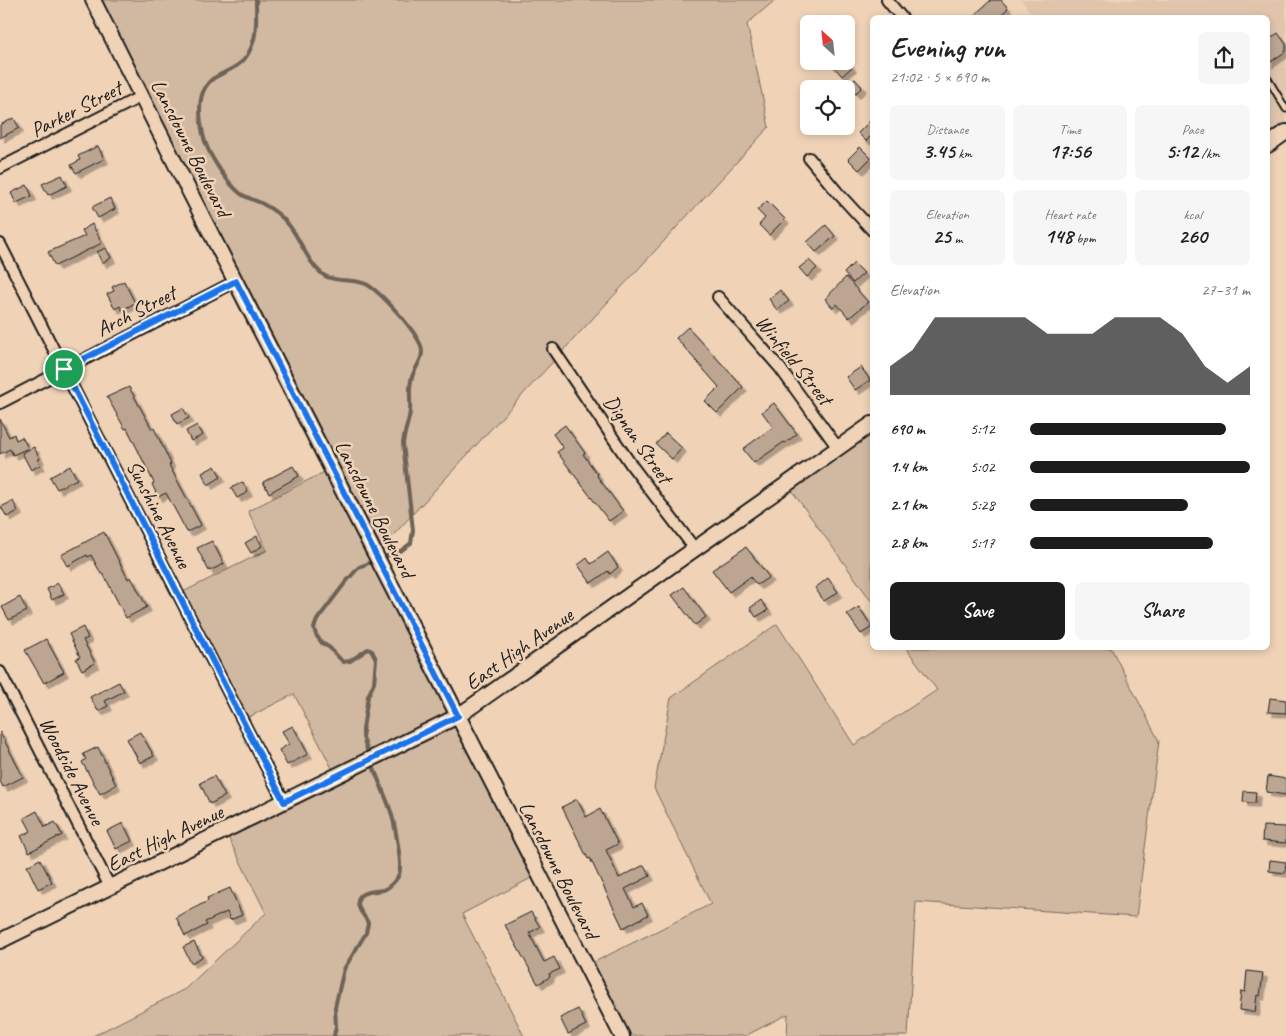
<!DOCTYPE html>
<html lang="en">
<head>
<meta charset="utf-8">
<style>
  body { margin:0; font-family:Caveat,sans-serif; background:#f6f6f6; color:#222; height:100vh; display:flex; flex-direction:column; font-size:19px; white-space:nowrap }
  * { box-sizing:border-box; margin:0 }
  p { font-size:16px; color:#767676 }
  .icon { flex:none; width:28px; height:28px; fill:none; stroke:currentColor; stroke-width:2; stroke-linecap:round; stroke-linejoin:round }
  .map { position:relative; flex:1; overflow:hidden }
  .sheet { position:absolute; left:870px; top:15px; width:400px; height:635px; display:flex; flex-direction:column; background:#fff; border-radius:8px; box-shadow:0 2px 8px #0003 }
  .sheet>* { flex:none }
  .needle { width:32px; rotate:333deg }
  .buttons { position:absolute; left:800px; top:15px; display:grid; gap:10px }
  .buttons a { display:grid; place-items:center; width:55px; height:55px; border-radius:8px; background:#fff; box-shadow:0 2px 8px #0003; font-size:25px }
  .pin { position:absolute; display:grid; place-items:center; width:42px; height:42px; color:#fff; margin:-21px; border:2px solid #fff; border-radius:50%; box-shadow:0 1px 5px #0007 }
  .round { display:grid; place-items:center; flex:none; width:52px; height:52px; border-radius:8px; background:#f6f6f6 }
  .overview { display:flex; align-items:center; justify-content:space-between; height:85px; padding:0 20px }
  h1 { font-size:28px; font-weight:700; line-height:38px }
  .figures { display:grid; grid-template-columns:repeat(3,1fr); gap:8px; height:85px; padding:5px 20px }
  .figures div { display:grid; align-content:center; border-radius:8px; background:#f6f6f6; text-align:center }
  .figures b { font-size:21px; font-weight:700 }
  .figures small { font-size:14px; font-weight:400 }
  .figures p { font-size:14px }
  .chart { height:140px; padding:10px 20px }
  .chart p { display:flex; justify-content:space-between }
  .chart svg { width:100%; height:90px; margin-top:5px; fill:#1c1c1c; opacity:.7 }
  .primary-button { display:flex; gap:10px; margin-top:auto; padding:10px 20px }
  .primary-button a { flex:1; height:58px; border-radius:8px; background:#1c1c1c; color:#fff; font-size:20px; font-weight:700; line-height:58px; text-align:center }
  .primary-button a+a { background:#f6f6f6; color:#222 }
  ul { padding:0 20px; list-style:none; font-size:16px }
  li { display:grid; grid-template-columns:80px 60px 1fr; align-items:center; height:38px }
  li i { height:12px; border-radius:6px; background:#1c1c1c }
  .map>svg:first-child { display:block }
</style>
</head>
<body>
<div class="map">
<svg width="1286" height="1036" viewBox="0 0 1286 1036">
  <defs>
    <filter id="shadow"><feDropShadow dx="4.5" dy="4.5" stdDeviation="0" flood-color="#0004"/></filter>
  </defs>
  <rect width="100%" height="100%" fill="#f0d3b7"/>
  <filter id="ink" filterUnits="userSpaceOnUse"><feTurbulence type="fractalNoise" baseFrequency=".02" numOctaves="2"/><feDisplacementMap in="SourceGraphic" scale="10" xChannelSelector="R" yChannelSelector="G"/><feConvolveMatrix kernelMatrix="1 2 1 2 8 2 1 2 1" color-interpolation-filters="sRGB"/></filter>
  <g filter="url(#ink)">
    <path fill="#e0c5ac" d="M1021 0H1286V132L1268 145V18L1034 17Z"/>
    <path fill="#d1b8a0" stroke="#766a5e" d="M93 0H775L747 24 769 127 376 554 539 874 462 914 524 1036H93L185 989 266 913 225 831 336 776 294 694 243 720 179 594 267 550 248 511 332 468Z
      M872 424V602L787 484Z
      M777 624 854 745 937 690 906 648H1111L1159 741 1136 917 916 902 908 1036H787L788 1014 745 1036H622L586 966 711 904 654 788 671 698Z"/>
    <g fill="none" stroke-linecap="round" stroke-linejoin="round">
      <path stroke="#6e6357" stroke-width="4" d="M256 0C256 17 258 36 249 52 242 67 227 70 214 78 196 90 199 116 203 134 206 152 227 183 241 194 247 198 255 200 261 203 271 208 281 215 288 224 301 239 308 265 325 276 338 283 353 278 366 284 381 292 415 330 421 346 425 358 415 367 412 377 408 389 411 399 410 411 409 422 404 432 403 444L413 530 411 543 402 550 359 567 345 583 317 620 314 628 316 635 322 643 330 648 343 662 350 661 368 649 372 651 376 659 374 683 368 696 363 729V737L369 756
        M334 1036 336 1026 335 1007 344 969 366 933 368 923C366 918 362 914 360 910 351 890 373 892 383 890 389 888 397 880 399 874 403 865 394 820 390 809 385 794 377 778 372 763"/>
    </g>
    <path fill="#bca591" stroke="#1c1c1c" filter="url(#shadow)" d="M991 0H1001L1008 8 998 18H971Z
      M1278 33 1286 44V51L1268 64V40Z
      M846 60 852 67 842 76 834 67 840 61Z
      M855 79 862 87 855 94 847 85Z
      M14 118 19 128 0 138V125Z
      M872 119V135L866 141 858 133Z
      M98 146 104 159 76 173 71 165 80 160 78 156Z
      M860 147 871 158 859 170 848 159Z
      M62 175 67 186 48 195 42 184Z
      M27 185 32 196 16 203 11 193Z
      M110 198 115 209 98 218 92 207Z
      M767 201 785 219 769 235 759 225 765 218 757 210Z
      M92 224 102 243 55 266 48 252 85 236 82 230Z
      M826 225 835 236 816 252 807 242Z
      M106 248 111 258 102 263 97 252Z
      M809 260 817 268 807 277 799 268Z
      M854 263 864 273 853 283 844 273Z
      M846 277 868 302 849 318 837 304 833 308 825 299Z
      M124 281 135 303 122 310 120 306 115 309 107 294 114 291 112 287Z
      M780 290 789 301 777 310 769 299Z
      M688 327 743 387 717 413 705 401 719 387 676 338Z
      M861 367 870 380 855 390 846 377Z
      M129 387 152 429 154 428 171 464 169 465 201 525 187 532 166 493 158 497 152 484 154 483 127 428 125 429 107 397Z
      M774 403 797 434 785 443 784 442 754 463 743 449 773 427 762 412Z
      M183 408 189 418 177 424 172 414Z
      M0 419 9 437 14 434 16 440 22 437 28 448 13 455 10 449 0 454Z
      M197 425 203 435 191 441 186 431Z
      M565 425 585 453 583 454 598 475 597 476 623 511 609 521 557 452 563 448 553 434Z
      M666 433 682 448 672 459 656 444Z
      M34 447 40 459 38 460 40 465 31 470 22 453Z
      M70 466 77 479 57 489 50 477Z
      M215 466 221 477 208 485 202 473Z
      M293 466 299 476 269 493 263 482Z
      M243 482 248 492 237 498 231 488Z
      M13 501 18 511 7 517 1 507Z
      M104 532 128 579 131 577 147 607 126 618 103 573 101 574 91 555 88 557 87 555 67 566 61 555Z
      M257 536 262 546 251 553 245 543Z
      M212 541 224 564 209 571 197 548Z
      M746 547 769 577 757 585 750 577 729 592 712 570Z
      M608 552 618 567 610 574 608 571 591 583 578 565 587 558 591 564Z
      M828 578 838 592 824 601 815 588Z
      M58 583 64 594 52 600 47 589Z
      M684 587 706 617 695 625 672 595Z
      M20 597 27 611 9 620 2 607Z
      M761 600 768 610 756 617 750 608Z
      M859 607 872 627 861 634 847 614Z
      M83 627 88 638 83 640 95 663 82 670 76 659 80 657 69 634Z
      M46 639 64 672 44 683 25 650Z
      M119 682 124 691 105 701 108 706 98 711 90 697Z
      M1270 698 1286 700V713L1268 712Z
      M293 726 308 754 287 765 279 750 289 744 282 731Z
      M0 732 23 777 3 787 0 781Z
      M140 732 154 756 140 763 127 739Z
      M98 747 116 785 100 794 82 762 86 759 83 754Z
      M214 776 225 796 210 804 200 783Z
      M1268 776 1286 779V795L1266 792Z
      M1244 791 1256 792 1255 803 1243 802Z
      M577 799 586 817 600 809 618 844 606 850 619 878 644 865 650 876 625 889 634 907 642 903 648 915 623 928 590 858 588 859 562 807Z
      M37 811 45 827 55 822 62 835 29 852 21 836 31 831 24 818Z
      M123 823 132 841 116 849 107 831Z
      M1263 826 1286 827V843L1262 841Z
      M40 859 52 882 38 889 27 866Z
      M1270 860 1286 862 1285 873 1269 871Z
      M230 888 242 915 230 920 227 912 205 922 207 925 185 936 176 917 208 901 207 898Z
      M531 912 540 927 529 933 544 962 554 957 560 969 549 974 550 977 538 984 505 925Z
      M194 942 202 957 191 963 183 947Z
      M1247 971 1263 973 1260 996 1257 995 1255 1012 1239 1010 1241 991 1245 992Z
      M578 1009 586 1025 568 1034 560 1018Z"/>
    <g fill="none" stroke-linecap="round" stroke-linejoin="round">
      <defs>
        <path id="lane" d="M1268 79 1286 109"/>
        <path id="street" d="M887 0 902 18
          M809 158 838 193 872 230
          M0 168 142 96
          M0 244 284 802
          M718 297 780 368 838 448
          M553 349 632 466 695 549
          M0 403 236 281
          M0 672 110 887"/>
        <path id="secondary" d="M93 0 181 175 622 1036
          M1268 145 1286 132
          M0 941 458 716 872 424"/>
      </defs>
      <use href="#lane" stroke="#1c1c1c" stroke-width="9"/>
      <use href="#street" stroke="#1c1c1c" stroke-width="14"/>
      <use href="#secondary" stroke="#1c1c1c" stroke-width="18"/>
      <use href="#lane" stroke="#f0d3b7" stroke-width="5"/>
      <use href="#street" stroke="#f0d3b7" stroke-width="10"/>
      <use href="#secondary" stroke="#f0d3b7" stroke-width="14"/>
    </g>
  </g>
  <g fill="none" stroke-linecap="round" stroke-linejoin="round" filter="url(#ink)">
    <defs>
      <path id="route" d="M236 281 458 716 284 802 64 369Z"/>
    </defs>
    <use href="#route" stroke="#fff" stroke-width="10"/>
    <use href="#route" stroke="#1a73e8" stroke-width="6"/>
  </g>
  <g text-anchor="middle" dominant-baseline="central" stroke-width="5" stroke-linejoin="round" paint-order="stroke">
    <g font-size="21" fill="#1c1c1c" stroke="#f0d3b7">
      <text transform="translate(76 109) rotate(-27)">Parker Street</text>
      <text transform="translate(191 148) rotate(63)">Lansdowne Boulevard</text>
      <text transform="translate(136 311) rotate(-27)">Arch Street</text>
      <text transform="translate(794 360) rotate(51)">Winfield Street</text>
      <text transform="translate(638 439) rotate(55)">Dignan Street</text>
      <text transform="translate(375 509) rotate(63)">Lansdowne Boulevard</text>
      <text transform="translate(159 514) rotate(63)">Sunshine Avenue</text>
      <text transform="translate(519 649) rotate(-35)">East High Avenue</text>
      <text transform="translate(72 771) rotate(63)">Woodside Avenue</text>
      <text transform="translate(165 838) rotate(-26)">East High Avenue</text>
      <text transform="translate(559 870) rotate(63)">Lansdowne Boulevard</text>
    </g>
  </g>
</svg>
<div class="buttons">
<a><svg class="needle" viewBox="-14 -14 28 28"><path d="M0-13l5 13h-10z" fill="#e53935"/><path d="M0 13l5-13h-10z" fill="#767676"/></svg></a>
<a><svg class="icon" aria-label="locate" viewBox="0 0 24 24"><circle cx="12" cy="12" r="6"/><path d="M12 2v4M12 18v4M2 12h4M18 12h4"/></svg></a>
</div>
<div class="pin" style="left:64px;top:369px;background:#1e9e55"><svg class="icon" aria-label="arrive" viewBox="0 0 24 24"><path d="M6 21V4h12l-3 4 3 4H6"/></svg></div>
<section class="sheet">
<div class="overview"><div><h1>Evening run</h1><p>21:02 · 5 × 690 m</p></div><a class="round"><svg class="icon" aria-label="share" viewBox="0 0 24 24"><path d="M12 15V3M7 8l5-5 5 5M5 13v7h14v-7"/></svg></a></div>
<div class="figures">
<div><p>Distance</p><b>3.45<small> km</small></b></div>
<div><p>Time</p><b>17:56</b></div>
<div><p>Pace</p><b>5:12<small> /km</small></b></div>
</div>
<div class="figures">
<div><p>Elevation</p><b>25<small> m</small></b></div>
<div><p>Heart rate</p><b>148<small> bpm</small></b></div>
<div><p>kcal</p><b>260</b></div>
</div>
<div class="chart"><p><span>Elevation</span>27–31 m</p>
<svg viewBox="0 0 160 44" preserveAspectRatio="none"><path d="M0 44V30L10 22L20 6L30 6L40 6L50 6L60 6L70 14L80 14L90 14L100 6L110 6L120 6L130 14L140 30L150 38L160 30V44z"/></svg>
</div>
<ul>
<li><b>690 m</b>5:12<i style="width:89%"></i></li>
<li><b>1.4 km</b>5:02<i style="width:100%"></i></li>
<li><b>2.1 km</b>5:28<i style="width:72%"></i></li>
<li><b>2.8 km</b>5:17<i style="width:83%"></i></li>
</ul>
<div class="primary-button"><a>Save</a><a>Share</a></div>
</section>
</div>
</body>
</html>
